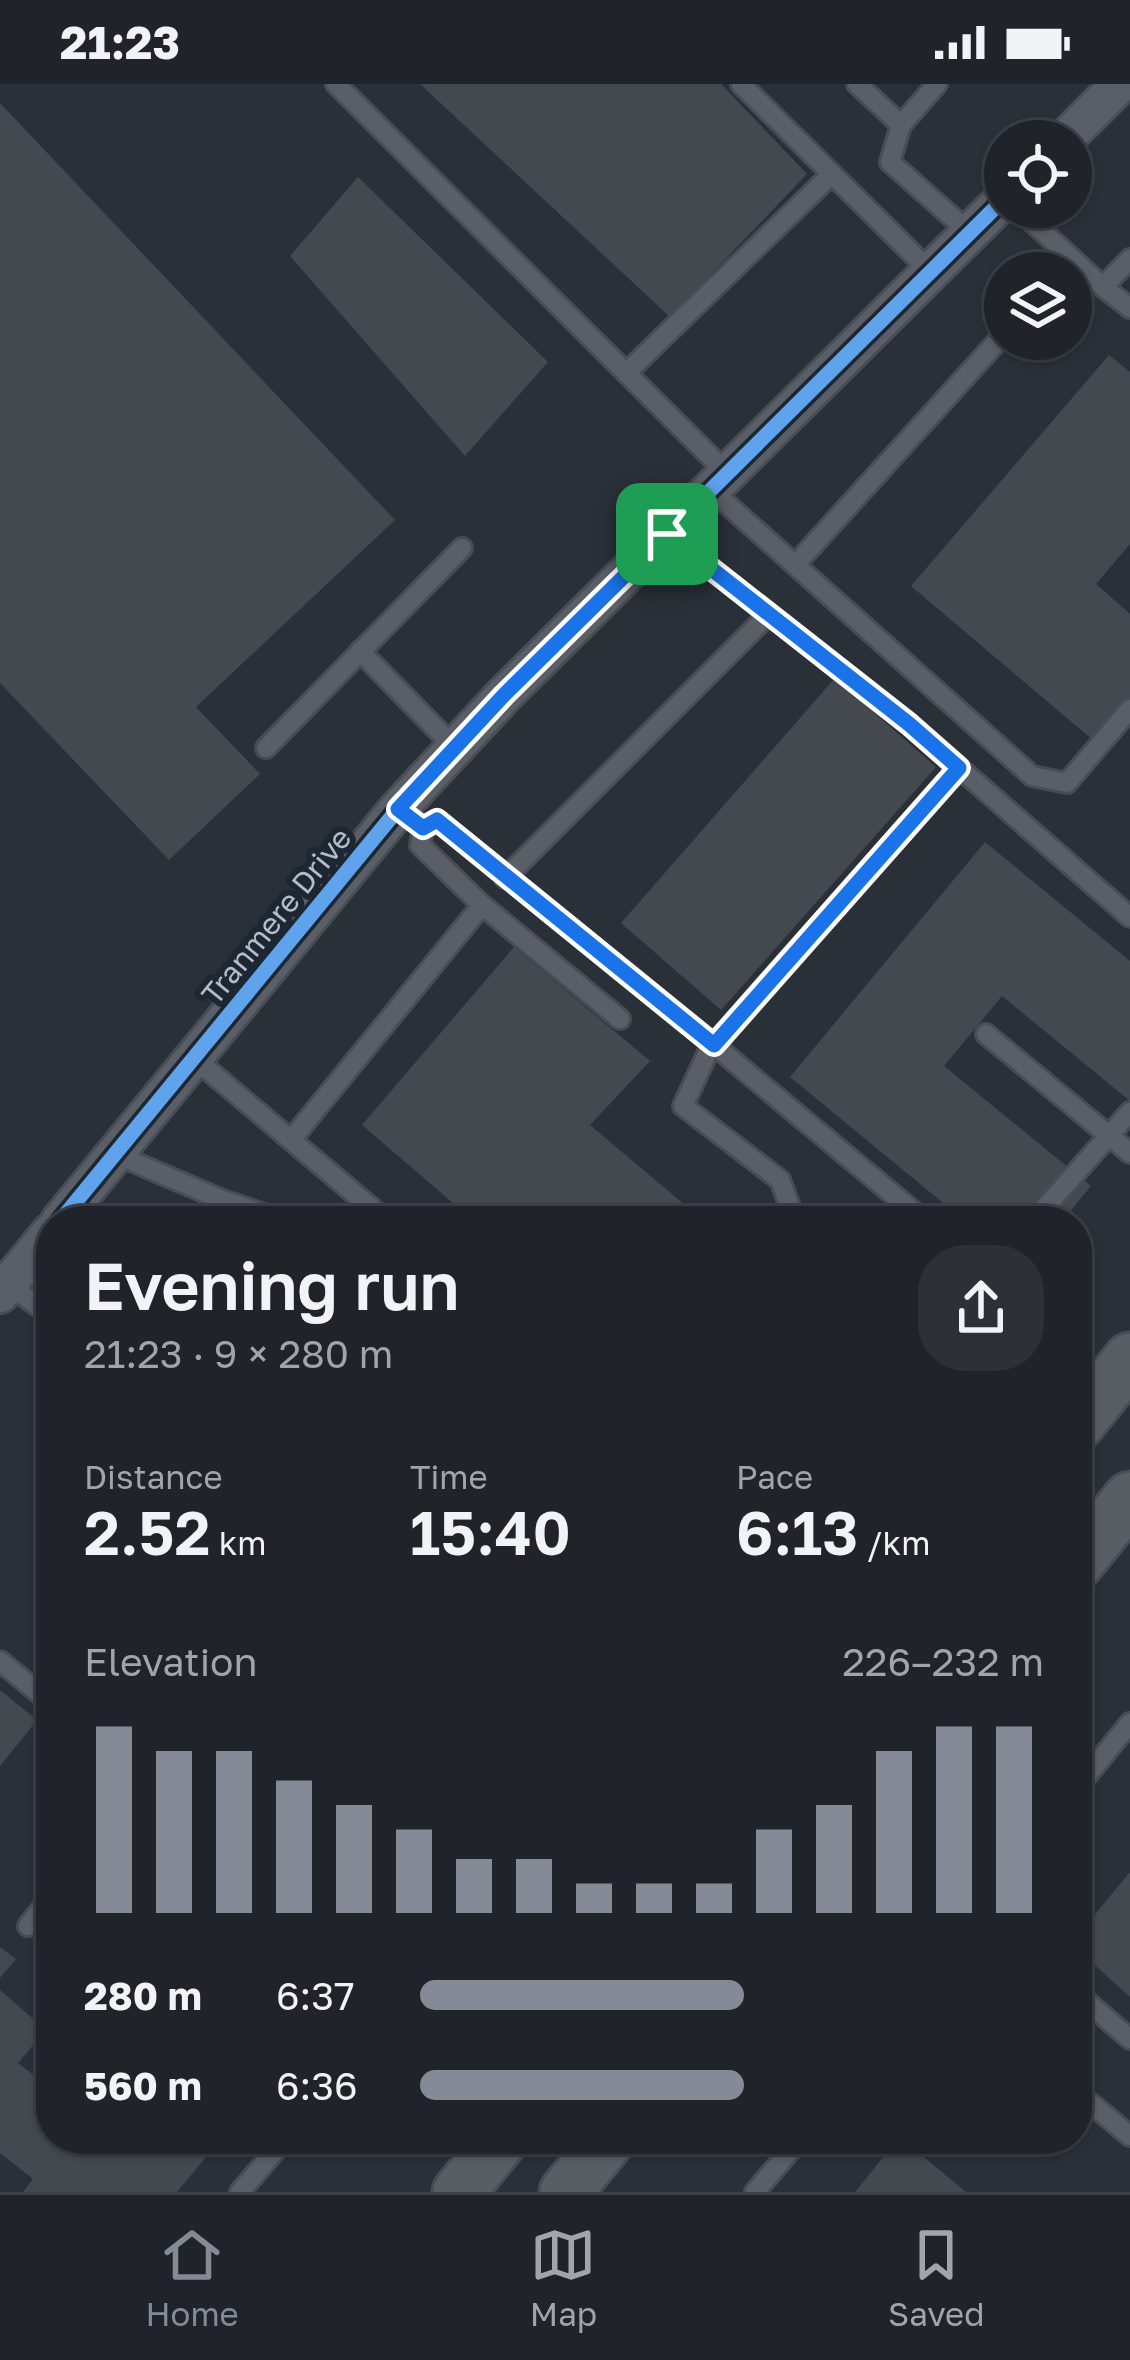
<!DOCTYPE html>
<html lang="en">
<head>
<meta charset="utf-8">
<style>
  body { margin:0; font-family:"Golos Text",sans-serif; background:#2d3036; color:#f1f3f6; height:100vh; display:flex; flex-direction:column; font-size:45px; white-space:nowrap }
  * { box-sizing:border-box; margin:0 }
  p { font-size:39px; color:#a2a4a8 }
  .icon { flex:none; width:66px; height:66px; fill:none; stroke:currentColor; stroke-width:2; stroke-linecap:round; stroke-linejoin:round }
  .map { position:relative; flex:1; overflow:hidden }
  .sheet { position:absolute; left:36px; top:1122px; width:1056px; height:948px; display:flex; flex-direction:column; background:#20242a; border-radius:48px; box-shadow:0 3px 9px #0004,0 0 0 3px #3d4147 }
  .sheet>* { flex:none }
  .buttons { position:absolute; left:984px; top:36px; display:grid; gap:24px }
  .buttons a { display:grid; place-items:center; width:108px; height:108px; border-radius:50%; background:#20242a; box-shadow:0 3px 9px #0004,0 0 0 3px #3d4147; font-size:60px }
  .pin { position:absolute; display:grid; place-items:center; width:102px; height:102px; color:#fff; margin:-51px; border-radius:24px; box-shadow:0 6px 18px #0006 }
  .round { display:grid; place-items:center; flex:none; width:126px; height:126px; border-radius:48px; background:#2d3036 }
  .overview { display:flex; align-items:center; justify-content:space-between; height:204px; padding:0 48px }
  h1 { font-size:66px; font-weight:600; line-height:90px }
  .metrics { display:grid; grid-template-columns:repeat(3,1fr); gap:18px; height:204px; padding:12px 48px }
  .metrics div { display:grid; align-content:center }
  .metrics b { font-size:60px; font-weight:600 }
  .metrics small { font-size:33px; font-weight:400 }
  .metrics p { font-size:33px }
  .chart { height:336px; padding:24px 48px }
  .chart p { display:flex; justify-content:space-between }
  .chart svg { width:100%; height:216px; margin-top:12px; stroke:#848b96; stroke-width:6 }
  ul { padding:0 48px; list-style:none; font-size:39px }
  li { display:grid; grid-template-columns:192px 144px 1fr; align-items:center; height:90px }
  li i { height:30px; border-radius:15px; background:#848b96 }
  .status { display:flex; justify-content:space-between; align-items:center; height:84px; padding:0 60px; background:#20242a; direction:ltr }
  .status svg { height:33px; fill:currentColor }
  .tabs { display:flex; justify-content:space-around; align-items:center; height:168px; border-top:3px solid #3d4147; background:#20242a; font-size:33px; color:#a2a4a8 }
  .tabs a { display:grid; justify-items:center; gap:6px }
  .tabs .selected { color:#848b96 }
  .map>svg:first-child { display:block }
</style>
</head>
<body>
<div class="status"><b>21:23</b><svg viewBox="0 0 49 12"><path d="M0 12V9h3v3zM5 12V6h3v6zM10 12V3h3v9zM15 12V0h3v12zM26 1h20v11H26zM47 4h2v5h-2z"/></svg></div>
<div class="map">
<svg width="1130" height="2108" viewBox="0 0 1130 2108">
  <rect width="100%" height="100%" fill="#2a3038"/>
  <path fill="#444950" d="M420 0H721L807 90 670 233Z
    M0 19 395 436 196 623 260 690 169 776 0 599Z
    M358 93 548 278 465 372 290 172Z
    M1109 271 1130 288V460L1096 500 1130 530V617L1095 658 911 502Z
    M835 594 936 683 721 926 621 839Z
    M985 758 1130 877V1017L1002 912 944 982 1091 1102 1062 1137H965L790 993Z
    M514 863 650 977 590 1041 704 1137H474L362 1041Z
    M0 1606 37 1636 0 1682Z
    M1130 1788V1913L1077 1865V1852Z
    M0 1863 16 1875 0 1894Z
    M0 1906 46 1946 18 1979 51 2005 41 2017 51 2026V2055H221L177 2108H23L33 2095 0 2069Z
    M898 2055H902L966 2108H855Z"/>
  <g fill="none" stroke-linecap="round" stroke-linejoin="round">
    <defs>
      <path id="lane" d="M336 0 728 390
        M741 0 931 188
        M857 0 901 41
        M937 0 901 41 890 78 970 149
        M1016 123 1103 203
        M1130 175 1103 203 1130 224
        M626 289 832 90
        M711 406 1032 692 1067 699 1130 625
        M667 450 909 640 1130 833
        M795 481 1005 249
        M360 567 455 664
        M266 664 462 464
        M505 794 769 530
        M482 821 420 761 423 744 437 736 714 961 925 1137
        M986 950 1130 1069
        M194 974 387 1137
        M291 1056 482 821 620 935
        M115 1070 220 1115 284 1137
        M788 1137 793 1131 780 1096 683 1022 709 966 959 684
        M1033 1137 1130 1028
        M8 1200 51 1232
        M0 1577 51 1619
        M1077 1704 1130 1639
        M28 1842 51 1813
        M1077 1909 1130 1955
        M1077 2008 1130 2052
        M240 2108 285 2055
        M755 2108 800 2055"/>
      <path id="street" d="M1063 57 1120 0
        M60 1137 398 725 504 611 1005 114
        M0 1210 51 1148"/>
      <path id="secondary" d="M1077 1341 1130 1275
        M1077 1479 1130 1414
        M459 2108 502 2055
        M566 2108 609 2055"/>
    </defs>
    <use href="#lane" stroke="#484c53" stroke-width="24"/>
    <use href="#street" stroke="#484c53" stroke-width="42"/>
    <use href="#secondary" stroke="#484c53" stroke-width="57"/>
    <use href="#lane" stroke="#5a5e66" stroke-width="18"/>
    <use href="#street" stroke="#5a5e66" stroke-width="36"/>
    <use href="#secondary" stroke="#595d64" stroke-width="51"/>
    <defs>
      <path id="cycleway" d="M60 1137 398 725 504 611 1005 114"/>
    </defs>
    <use href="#cycleway" stroke="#1d2633" stroke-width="22"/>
    <use href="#cycleway" stroke="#60a3ed" stroke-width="15"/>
  </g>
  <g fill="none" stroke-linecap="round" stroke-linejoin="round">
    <defs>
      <path id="route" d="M667 450 909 640 959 684 714 961 437 736 423 744 398 725 504 611Z"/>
    </defs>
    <use href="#route" stroke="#fff" stroke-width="24"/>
    <use href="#route" stroke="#1a73e8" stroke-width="15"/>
  </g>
  <g text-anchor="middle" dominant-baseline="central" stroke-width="12" stroke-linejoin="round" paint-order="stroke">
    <g font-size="30" fill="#b4bcc9" stroke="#1d2633">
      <text transform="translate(276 832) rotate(-51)">Tranmere Drive</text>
    </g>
  </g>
</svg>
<div class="buttons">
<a><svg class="icon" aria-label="locate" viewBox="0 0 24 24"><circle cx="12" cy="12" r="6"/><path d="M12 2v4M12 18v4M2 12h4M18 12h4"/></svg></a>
<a><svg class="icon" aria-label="layers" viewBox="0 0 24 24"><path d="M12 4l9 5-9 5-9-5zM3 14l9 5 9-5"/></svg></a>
</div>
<div class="pin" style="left:667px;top:450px;background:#1e9e55"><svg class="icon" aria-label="arrive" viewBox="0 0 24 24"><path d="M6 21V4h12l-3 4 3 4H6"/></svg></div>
<section class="sheet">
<div class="overview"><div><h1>Evening run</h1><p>21:23 · 9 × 280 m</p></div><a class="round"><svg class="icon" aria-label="share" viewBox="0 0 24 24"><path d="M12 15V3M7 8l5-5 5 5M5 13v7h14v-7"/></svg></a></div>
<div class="metrics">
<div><p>Distance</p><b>2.52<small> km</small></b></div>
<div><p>Time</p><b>15:40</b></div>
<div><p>Pace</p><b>6:13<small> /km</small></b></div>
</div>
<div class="chart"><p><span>Elevation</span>226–232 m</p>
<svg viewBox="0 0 160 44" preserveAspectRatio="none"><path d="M5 44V6M15 44V11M25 44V11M35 44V17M45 44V22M55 44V27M65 44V33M75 44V33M85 44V38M95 44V38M105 44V38M115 44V27M125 44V22M135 44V11M145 44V6M155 44V6"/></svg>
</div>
<ul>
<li><b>280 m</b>6:37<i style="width:52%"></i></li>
<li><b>560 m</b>6:36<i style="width:52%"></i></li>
</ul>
</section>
</div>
<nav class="tabs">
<a class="selected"><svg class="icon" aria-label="home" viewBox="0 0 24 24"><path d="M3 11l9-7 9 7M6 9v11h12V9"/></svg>Home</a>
<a><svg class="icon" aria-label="map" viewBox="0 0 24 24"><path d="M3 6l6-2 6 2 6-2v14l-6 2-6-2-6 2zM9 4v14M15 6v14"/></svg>Map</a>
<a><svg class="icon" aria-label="saved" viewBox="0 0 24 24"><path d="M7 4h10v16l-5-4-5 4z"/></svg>Saved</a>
</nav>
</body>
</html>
